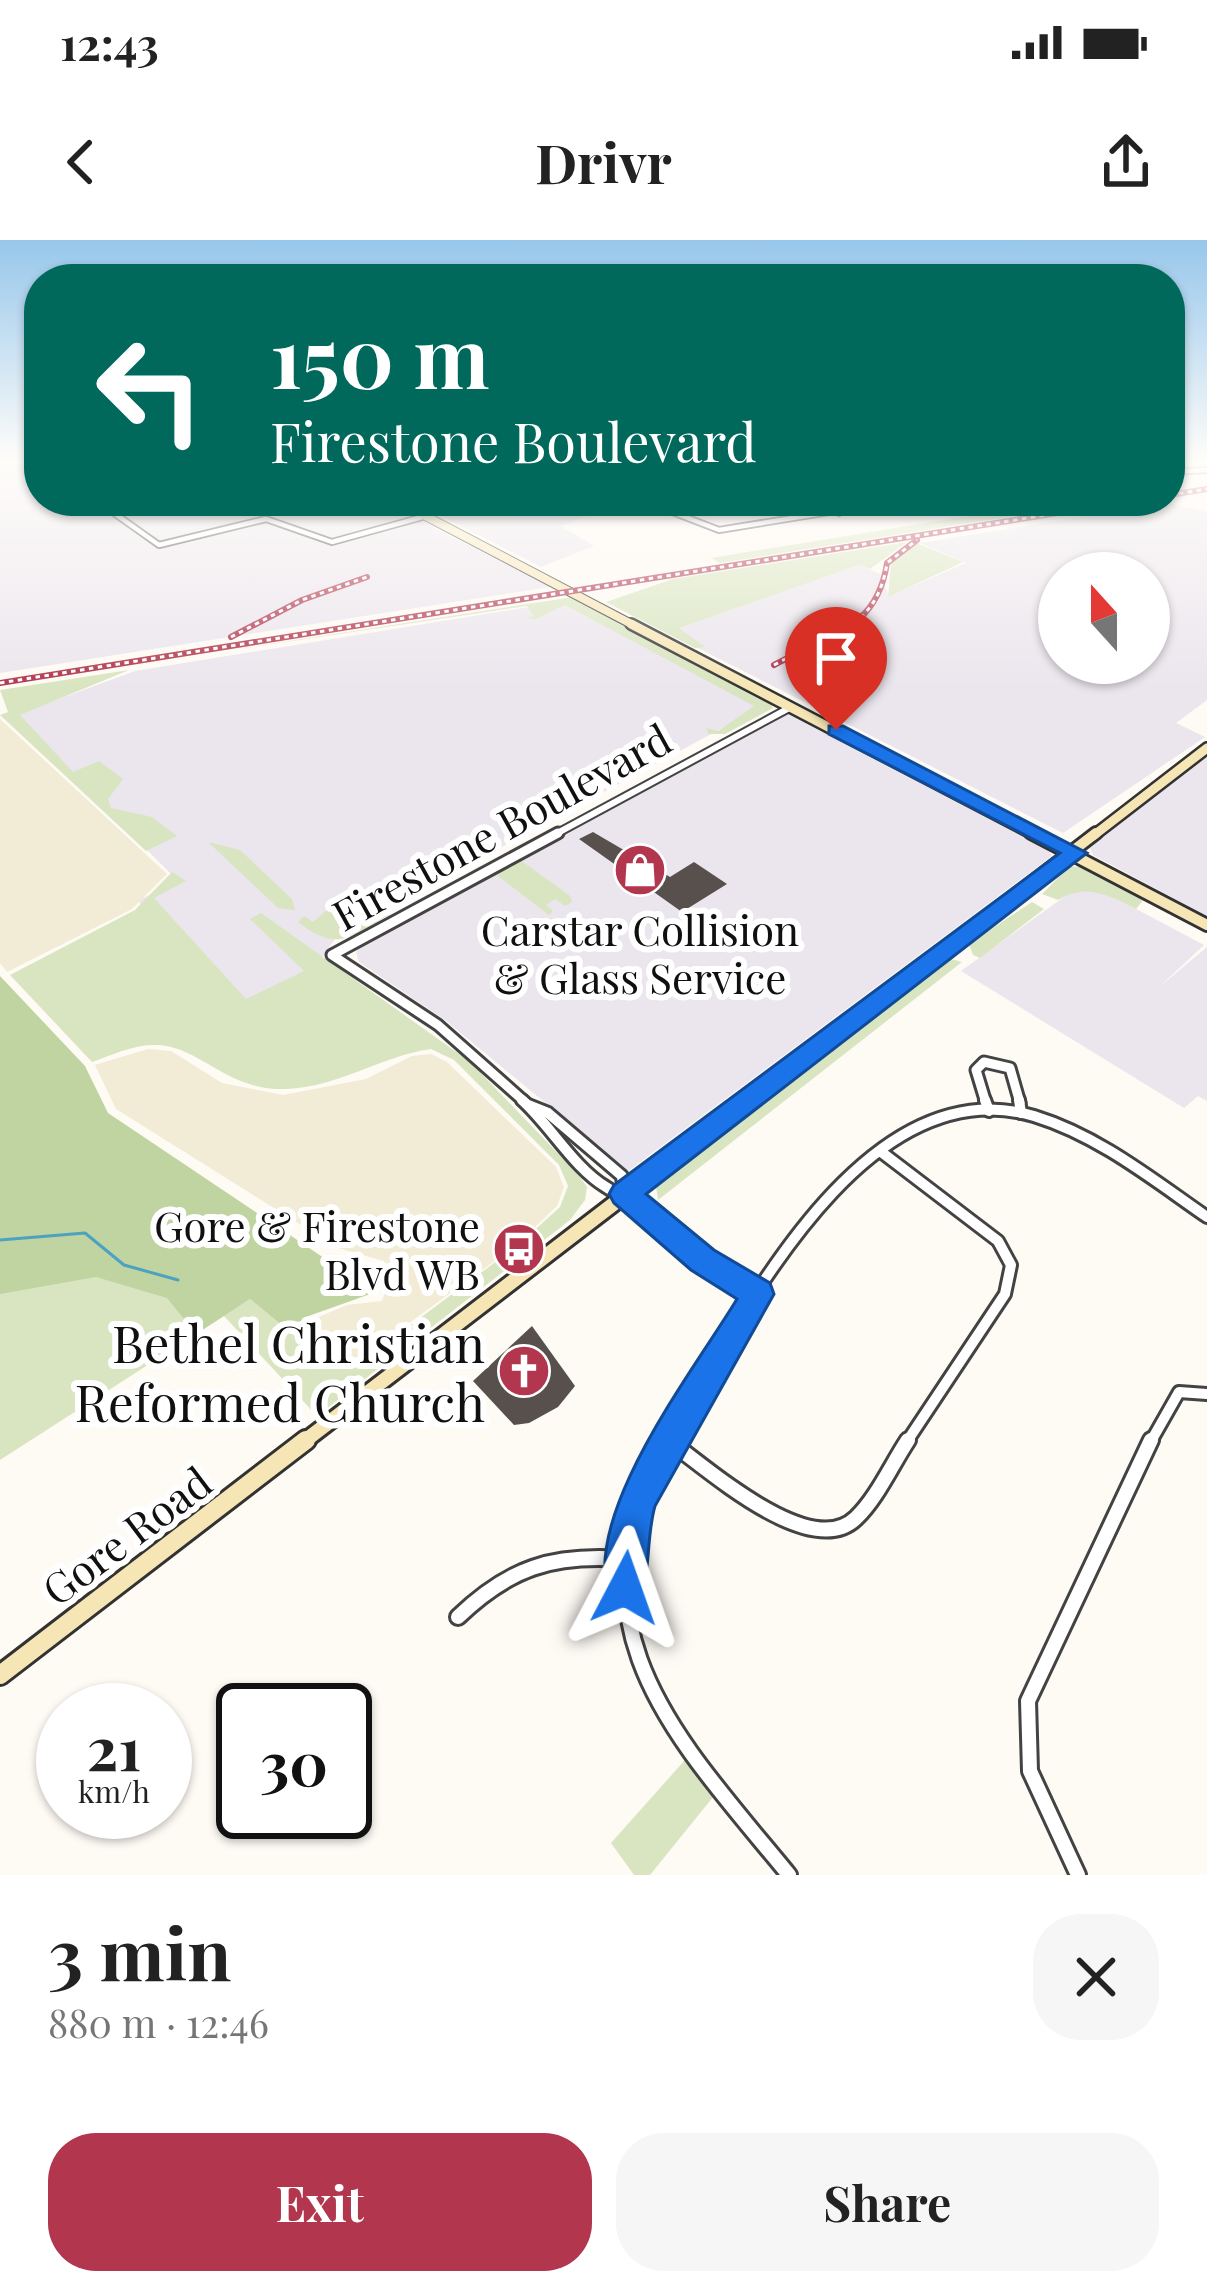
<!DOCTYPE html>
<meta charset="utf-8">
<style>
body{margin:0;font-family:"Playfair Display",serif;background:#f6f6f6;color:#222;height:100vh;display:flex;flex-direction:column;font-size:45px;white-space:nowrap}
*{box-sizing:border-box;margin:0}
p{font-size:39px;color:#767676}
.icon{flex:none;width:66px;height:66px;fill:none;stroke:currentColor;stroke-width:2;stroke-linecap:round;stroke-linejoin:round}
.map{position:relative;height:1635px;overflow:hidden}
.details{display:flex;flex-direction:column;background:#fff;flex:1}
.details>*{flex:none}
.guide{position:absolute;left:24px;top:24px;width:1161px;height:252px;border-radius:48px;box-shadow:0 3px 9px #0004;background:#00695c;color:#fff;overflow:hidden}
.needle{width:78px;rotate:339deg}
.buttons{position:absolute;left:1038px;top:312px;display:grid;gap:24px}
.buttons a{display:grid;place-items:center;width:132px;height:132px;border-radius:50%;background:#fff;box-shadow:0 3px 9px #0004;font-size:60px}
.speed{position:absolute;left:36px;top:1443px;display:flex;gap:24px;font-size:60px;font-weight:700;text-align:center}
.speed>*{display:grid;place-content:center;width:156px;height:156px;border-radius:50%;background:#fff;box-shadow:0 3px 9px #0004;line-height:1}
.speed small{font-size:30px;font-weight:400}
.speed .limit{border:6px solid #111;border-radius:18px;background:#fff;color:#111}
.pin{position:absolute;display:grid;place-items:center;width:102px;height:102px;color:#fff;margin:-123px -51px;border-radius:50% 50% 50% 0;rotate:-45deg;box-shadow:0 0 12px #0007}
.pin .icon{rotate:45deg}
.me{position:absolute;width:132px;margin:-66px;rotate:4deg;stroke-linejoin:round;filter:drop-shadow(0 0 9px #0008)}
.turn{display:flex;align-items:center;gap:42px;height:252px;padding:0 48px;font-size:54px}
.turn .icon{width:156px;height:156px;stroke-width:2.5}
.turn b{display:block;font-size:84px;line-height:102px}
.round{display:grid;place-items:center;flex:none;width:126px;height:126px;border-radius:48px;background:#f6f6f6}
.overview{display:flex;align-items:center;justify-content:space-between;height:204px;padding:0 48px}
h1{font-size:72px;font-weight:700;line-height:90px}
.primary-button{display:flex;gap:24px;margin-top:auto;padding:24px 48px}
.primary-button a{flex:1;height:138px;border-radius:48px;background:#b1364e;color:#fff;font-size:48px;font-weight:700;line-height:138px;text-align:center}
.primary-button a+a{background:#f6f6f6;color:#222}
.status{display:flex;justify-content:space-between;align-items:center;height:84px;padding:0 60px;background:#fff;direction:ltr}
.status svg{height:33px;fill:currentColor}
header{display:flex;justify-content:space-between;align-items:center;height:156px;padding:0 48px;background:#fff;font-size:54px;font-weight:700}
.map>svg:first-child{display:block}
</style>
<div class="status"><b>12:43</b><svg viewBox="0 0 49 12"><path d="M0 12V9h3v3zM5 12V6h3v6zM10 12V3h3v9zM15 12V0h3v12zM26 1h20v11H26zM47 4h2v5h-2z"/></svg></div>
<header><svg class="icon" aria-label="back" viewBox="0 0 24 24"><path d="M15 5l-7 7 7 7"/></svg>Drivr<svg class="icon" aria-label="share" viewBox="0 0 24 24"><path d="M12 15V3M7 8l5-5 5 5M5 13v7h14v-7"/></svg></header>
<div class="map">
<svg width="1207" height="1635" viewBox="0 0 1207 1635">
<rect width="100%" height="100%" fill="#fefaf4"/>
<g fill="#ebe5ed" fill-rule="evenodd">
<polygon points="0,221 39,221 39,261 382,261 550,347 0,433"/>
<polygon points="412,261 582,261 602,270 561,286 594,306 541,327"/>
<path d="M1169,263L1207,272V460L1176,483L1205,497L1063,593L698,408L678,388L859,325L880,334L889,356L966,323L920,303ZM1059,333H1149V423H1059Z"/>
<polygon points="560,362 763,466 337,696 311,733 236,770 138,661 177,640 13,476 135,431"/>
<polygon points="792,471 1043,602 1052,616 628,931 445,780 359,722 356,712 363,703"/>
<polygon points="1207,514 1207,676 1093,615 1090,608"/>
<polygon points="1071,652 1104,652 1204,705 1158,748 1207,707 1207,861 1198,856 1184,868 961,731"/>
</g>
<g fill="#f2ebd6">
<polygon points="0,479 167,634 132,669 7,732 0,723"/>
<polygon points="148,809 171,811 222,843 283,855 366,839 412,816 431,814 447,822 556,927 564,947 557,966 515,1006 350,1126 315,1125 305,1103 309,1081 347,1065 382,1061 388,1044 384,1021 338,1008 116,869 95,825"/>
</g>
<g fill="#d9e5c0">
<polygon points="1061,261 1107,261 720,323 711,318"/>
<polygon points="907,302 870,329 859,325 679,388 705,407 695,408 606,362 673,339"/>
<polygon points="916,303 963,322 888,357 891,324"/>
<polygon points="573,357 769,460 773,468 725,494 709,494 706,488 718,491 754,466 565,365 536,379 524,378 534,376 527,366 232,410"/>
<polygon points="129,430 20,475 73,532 99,521 123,539 108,559 111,568 152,577 177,596 146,611 0,475 8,472 0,450"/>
<polygon points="208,602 240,610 292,659 295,670 278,668"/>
<path d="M475,612L388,663L389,675C349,697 338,713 298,682L304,676L313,682L332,666L348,679Z"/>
<polygon points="519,619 570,656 572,662 565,666 555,659 546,665 553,671 549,675 498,636 496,631"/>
<path d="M1087,626L1142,656L1144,659L1136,669C1110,655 1085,643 1058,660L1042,654L1069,627Z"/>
<path d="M172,632L186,641L154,658L246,759L304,731L250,679L261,673L469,821L576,932L587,947L585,960L570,980L317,1176L224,1076L0,1220V748L224,1075L250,1059L300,1101L312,1128L354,1127L517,1006L560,967L568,946L559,925L454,820L431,809C381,816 339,847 286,849C225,851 200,805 155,805C135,804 112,815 92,822L10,735L135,670Z"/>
<polygon points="1032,662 1044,669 980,718 973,715 969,704"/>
<polygon points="951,719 962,722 658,960 656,946"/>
<polygon points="685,1520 713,1557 650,1635 634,1635 611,1603"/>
</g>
<polygon fill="#c0d4a1" points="0,736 85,826 108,873 330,1022 378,1027 376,1052 303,1078 297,1098 250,1059 196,1094 167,1058 96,1037 0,1054"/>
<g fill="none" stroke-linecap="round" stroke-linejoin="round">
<polyline stroke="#4ca2bf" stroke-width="3" points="0,1000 85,993 124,1025 178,1040"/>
</g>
<g fill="#57504d">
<polygon points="593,592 670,637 694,622 727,644 682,672 579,599"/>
<polygon points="532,1086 575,1146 558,1167 529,1183 514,1185 473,1141"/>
</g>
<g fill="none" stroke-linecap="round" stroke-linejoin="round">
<g stroke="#434343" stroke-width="8">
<g id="minor-far4">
<polyline points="1170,232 1207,230"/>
<polyline points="97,261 159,305 266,279 332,302 426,276"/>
<polyline points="676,261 667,270 719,290 897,261"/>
<polyline points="825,261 839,273"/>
</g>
</g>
<g stroke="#434343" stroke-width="10">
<polyline id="minor-far3" points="552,596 791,467"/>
</g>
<g stroke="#434343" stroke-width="15">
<g id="minor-far2">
<polyline points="526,863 438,785 332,715 558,593"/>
<polyline points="986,863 976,830 984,822 1010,828 1020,863"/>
</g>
</g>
<g stroke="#434343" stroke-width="16">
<g id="minor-far1">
<path d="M522,860C550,885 574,928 606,947C658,980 705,1022 758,1054"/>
<polyline points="985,860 989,871"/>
<polyline points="1019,860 1021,873"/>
<polyline points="528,865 548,873 622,936 624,954"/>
<polyline points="880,911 998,1001 1011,1025 1005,1054 906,1203"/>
<path d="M667,1203C738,1084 861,825 1034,876C1099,896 1152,939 1207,977"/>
<polyline points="1150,1203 1179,1152 1207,1154"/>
</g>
</g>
<g stroke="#434343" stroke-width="20">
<g id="minor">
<path d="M669,1200C561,1385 675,1496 789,1635"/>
<path d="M669,1201C707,1228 811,1322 856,1278C877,1258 892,1224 908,1200"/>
<path d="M458,1377C509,1328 552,1314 623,1319"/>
<polyline points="1078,1635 1030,1531 1028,1461 1151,1200"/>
</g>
</g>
<g stroke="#323232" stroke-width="10">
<polyline id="secondary-far4" points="397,261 637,387"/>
</g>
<g stroke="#323232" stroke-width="14">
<g id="secondary-far3">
<polyline points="631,384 1037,596"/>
<polyline points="1093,596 1207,508"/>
</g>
</g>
<g stroke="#323232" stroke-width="16">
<g id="secondary-far2">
<polyline points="1031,593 1207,685"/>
<polyline points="745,863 1096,593"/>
</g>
</g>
<g stroke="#323232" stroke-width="20">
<polyline id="secondary-far1" points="302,1203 749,860"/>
</g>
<g stroke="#323232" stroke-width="24">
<polyline id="secondary" points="0,1435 306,1200"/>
</g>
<use href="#minor-far4" stroke="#fff" stroke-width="4.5"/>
<use href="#minor-far3" stroke="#fff" stroke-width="6"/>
<use href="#minor-far2" stroke="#fff" stroke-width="9"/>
<use href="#minor-far1" stroke="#fff" stroke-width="10"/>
<use href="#minor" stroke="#fff" stroke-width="14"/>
<use href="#secondary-far4" stroke="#f6e6b6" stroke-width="8"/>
<use href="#secondary-far3" stroke="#f6e6b6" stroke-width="9"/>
<use href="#secondary-far2" stroke="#f6e6b6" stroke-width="10"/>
<use href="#secondary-far1" stroke="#f6e6b6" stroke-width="14"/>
<use href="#secondary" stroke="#f6e6b6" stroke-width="18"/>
<g stroke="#b1364e" stroke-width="6">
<g id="rail">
<polyline points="1170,255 1207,249"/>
<polyline points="231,397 302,360 367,337"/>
<path d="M774,425C829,395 877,390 887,323L917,300"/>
<polyline points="0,443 1133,261"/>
</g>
</g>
<use href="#rail" stroke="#fff" stroke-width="3" stroke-dasharray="4.5" stroke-linecap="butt"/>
</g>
<linearGradient id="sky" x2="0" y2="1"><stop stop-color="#97c7eb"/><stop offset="0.49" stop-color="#fffdfa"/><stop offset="1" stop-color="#fffdfa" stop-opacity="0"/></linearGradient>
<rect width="1207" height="450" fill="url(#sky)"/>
<path fill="#1a73e8" stroke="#114b97" stroke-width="3" d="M829,486H843L1087,613L646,954L714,1010L770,1043L774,1054L655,1266C646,1297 651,1333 639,1362L625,1368L611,1362C576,1280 695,1129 737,1059L691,1030L614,963L609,954L614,945L1060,613L829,494Z"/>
<defs>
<g id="shop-disc" transform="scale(2.7)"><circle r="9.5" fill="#b1364e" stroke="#fff"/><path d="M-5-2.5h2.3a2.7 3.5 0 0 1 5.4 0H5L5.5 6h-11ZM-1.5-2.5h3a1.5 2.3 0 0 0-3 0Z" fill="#fff"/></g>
<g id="bus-disc" transform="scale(2.7)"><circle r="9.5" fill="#b1364e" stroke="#fff"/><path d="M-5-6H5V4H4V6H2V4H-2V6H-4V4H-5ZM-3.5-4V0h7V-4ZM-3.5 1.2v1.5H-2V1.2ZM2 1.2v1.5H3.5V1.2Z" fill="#fff"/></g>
<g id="church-disc" transform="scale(2.7)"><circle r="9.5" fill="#b1364e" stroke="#fff"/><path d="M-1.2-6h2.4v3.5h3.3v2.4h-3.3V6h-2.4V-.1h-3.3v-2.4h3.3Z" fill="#fff"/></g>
</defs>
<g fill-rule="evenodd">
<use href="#shop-disc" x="640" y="630"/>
<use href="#bus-disc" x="519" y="1009"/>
<use href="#church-disc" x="524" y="1131"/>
</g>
<g text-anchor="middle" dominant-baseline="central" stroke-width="12" stroke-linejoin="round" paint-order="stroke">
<g font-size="42" fill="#101010" stroke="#fff">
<text transform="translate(501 586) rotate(-29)">Firestone Boulevard</text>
<text transform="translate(126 1295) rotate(-37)">Gore Road</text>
</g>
<g font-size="42" fill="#101010" stroke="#fff">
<text x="640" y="689">Carstar Collision<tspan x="640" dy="48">&amp; Glass Service</tspan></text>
<text x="480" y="985" text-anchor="end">Gore &amp; Firestone<tspan x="480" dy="48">Blvd WB</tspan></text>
</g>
<g font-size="51" fill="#101010" stroke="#fff" text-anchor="end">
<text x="485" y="1102">Bethel Christian<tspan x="485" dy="59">Reformed Church</tspan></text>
</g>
</g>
</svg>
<div class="buttons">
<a><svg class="needle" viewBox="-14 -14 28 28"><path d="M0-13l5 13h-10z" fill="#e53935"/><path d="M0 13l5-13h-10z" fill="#767676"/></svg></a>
</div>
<div class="speed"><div>21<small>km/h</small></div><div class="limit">30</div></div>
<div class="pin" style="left:836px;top:490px;background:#d93025"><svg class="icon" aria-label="arrive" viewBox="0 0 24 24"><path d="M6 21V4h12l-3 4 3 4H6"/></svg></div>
<svg class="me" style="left:625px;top:1348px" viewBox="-20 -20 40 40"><path d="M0-17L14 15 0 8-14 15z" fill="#1a73e8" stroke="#fff" stroke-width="4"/></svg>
<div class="guide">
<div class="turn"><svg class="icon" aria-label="left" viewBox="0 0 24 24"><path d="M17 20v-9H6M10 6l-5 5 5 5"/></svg><div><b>150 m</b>Firestone Boulevard</div></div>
</div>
</div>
<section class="details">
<div class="overview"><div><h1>3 min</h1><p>880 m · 12:46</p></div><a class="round"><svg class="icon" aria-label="close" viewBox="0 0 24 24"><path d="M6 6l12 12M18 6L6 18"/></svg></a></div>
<div class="primary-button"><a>Exit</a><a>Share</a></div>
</section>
